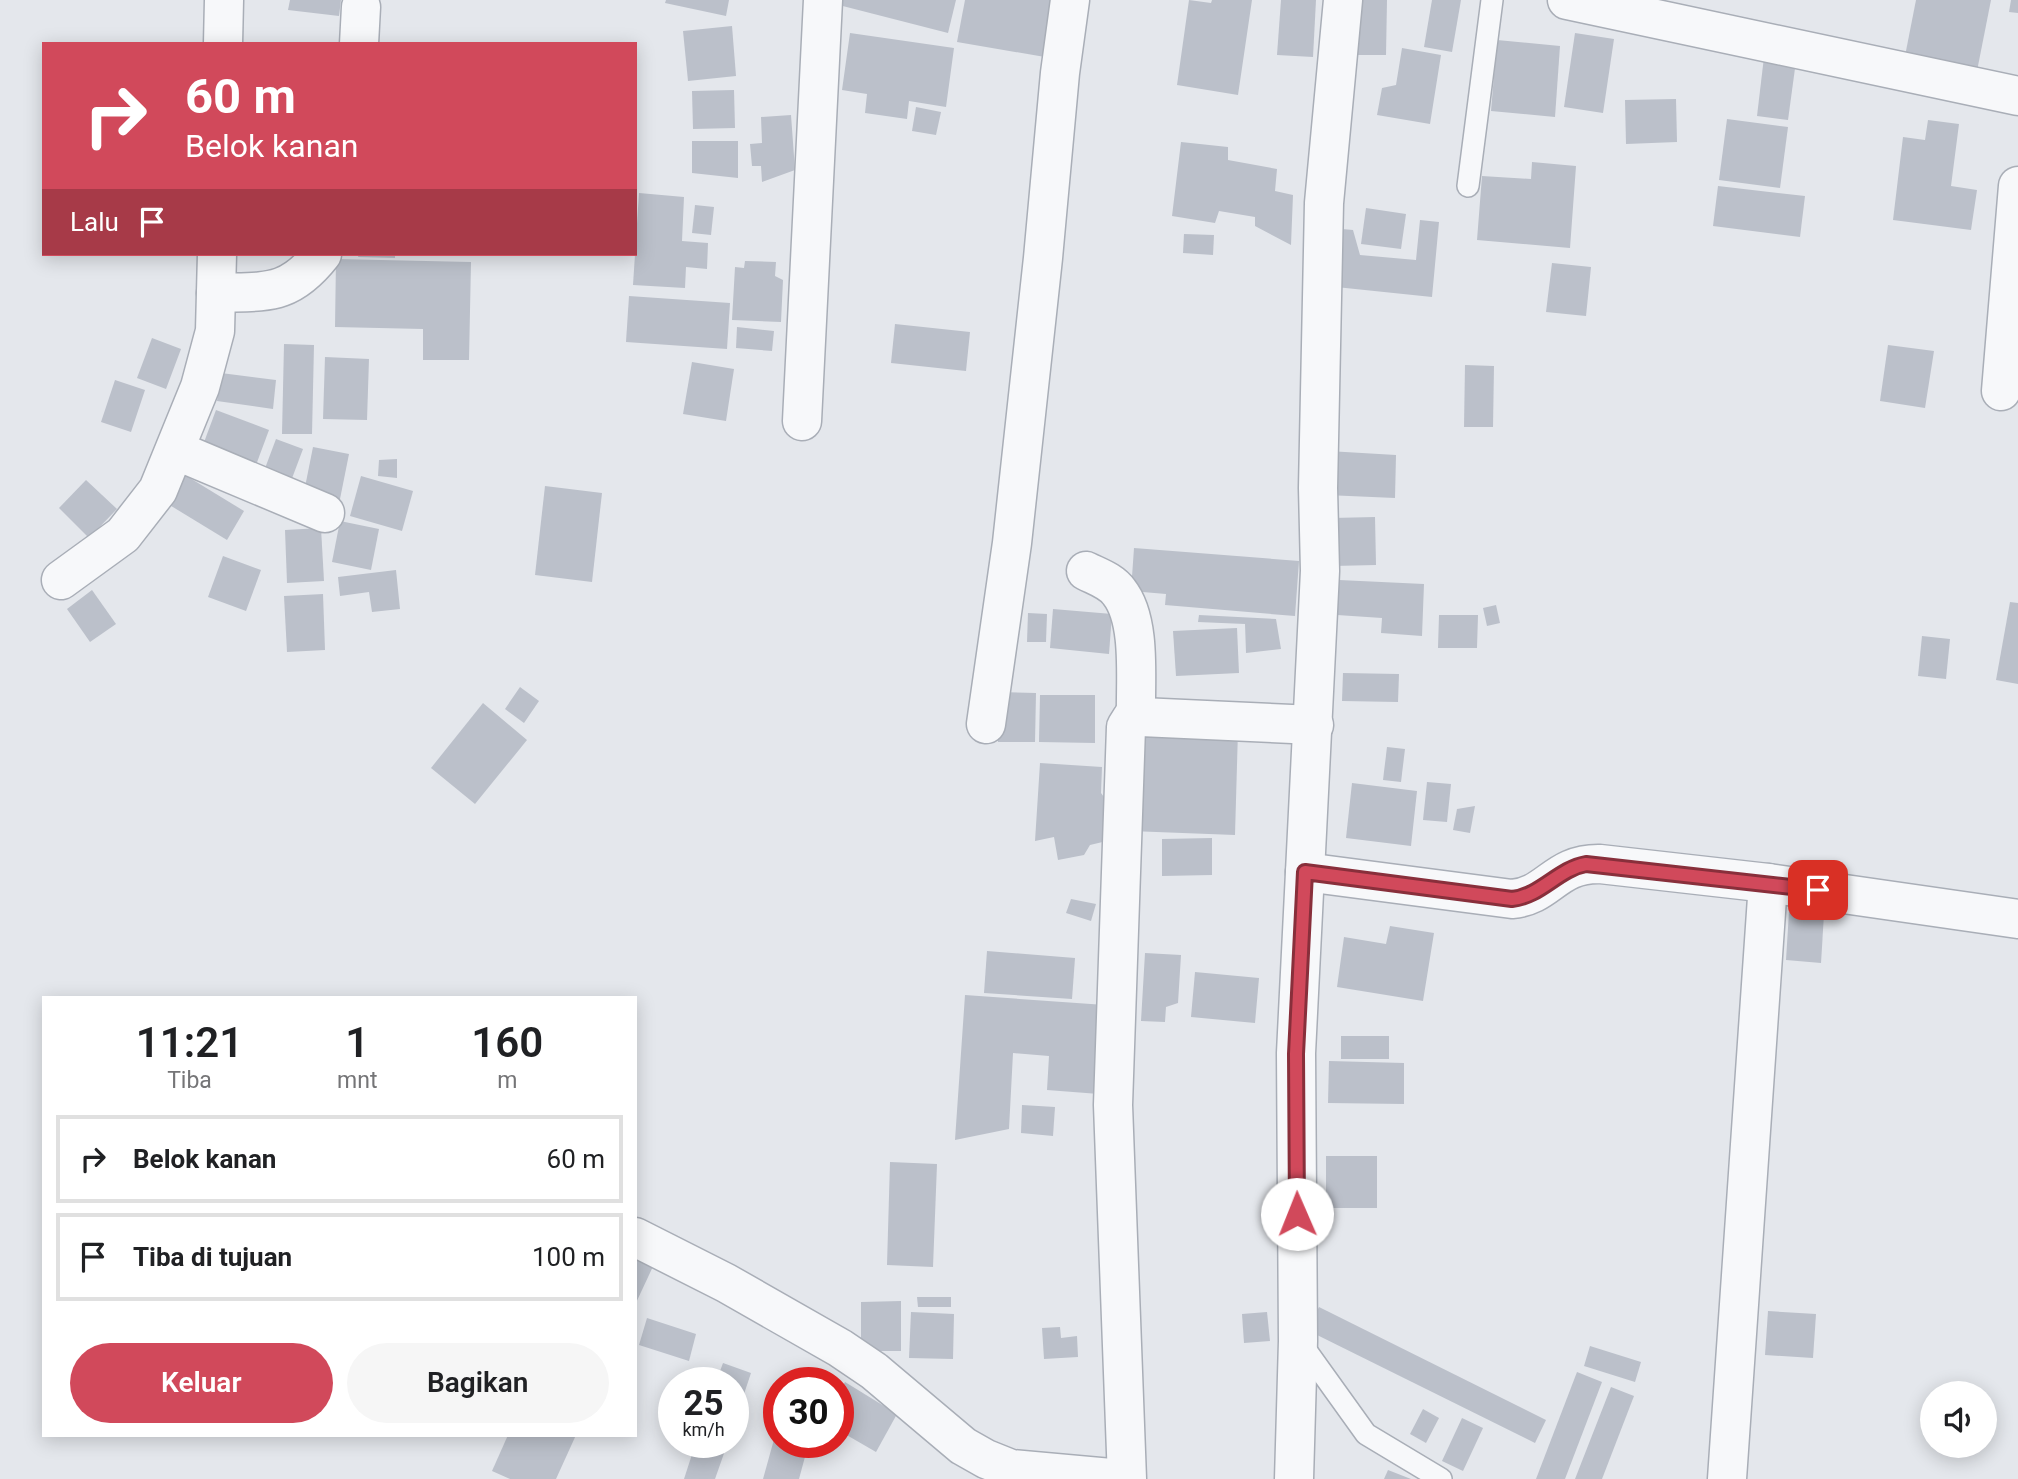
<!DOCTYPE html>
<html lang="id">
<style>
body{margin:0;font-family:Roboto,sans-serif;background:#f6f6f6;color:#202124;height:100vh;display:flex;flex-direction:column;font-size:26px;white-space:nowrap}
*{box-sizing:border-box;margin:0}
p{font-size:23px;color:#757577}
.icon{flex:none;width:38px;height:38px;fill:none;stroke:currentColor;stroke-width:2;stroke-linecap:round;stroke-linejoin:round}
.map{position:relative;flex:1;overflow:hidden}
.side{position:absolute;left:42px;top:996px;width:595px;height:441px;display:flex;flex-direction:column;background:#fff;border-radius:0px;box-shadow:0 4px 18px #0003}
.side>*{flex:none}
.hud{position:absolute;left:42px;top:42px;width:595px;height:214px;border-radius:0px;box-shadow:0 4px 18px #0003;background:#d1495b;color:#fff;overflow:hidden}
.fabs{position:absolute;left:1920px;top:1381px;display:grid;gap:14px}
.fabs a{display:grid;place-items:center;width:77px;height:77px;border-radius:50%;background:#fff;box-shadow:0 4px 18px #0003;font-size:35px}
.speed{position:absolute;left:658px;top:1367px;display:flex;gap:14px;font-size:35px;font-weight:700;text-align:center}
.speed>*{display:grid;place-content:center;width:91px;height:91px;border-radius:50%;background:#fff;box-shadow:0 4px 18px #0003;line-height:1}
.speed small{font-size:18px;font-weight:400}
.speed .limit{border:10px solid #d22;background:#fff;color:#111}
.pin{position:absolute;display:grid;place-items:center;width:60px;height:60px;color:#fff;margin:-30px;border-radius:14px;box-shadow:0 4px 10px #0006}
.me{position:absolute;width:77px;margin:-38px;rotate:359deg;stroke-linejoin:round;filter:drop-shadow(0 0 5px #0008)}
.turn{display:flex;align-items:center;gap:24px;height:147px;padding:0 28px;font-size:32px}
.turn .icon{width:91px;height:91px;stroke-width:2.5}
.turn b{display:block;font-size:49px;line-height:60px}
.then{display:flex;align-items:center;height:66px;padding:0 28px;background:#0003;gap:14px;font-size:26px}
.eta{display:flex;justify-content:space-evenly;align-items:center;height:119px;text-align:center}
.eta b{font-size:42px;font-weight:600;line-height:49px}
.action{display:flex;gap:14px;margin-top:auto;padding:14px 28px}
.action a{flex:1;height:80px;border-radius:42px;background:#d1495b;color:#fff;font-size:28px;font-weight:600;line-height:80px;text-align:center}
.action a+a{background:#f6f6f6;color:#202124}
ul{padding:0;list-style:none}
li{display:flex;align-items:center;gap:21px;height:88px;margin:0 14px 10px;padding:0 14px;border:4px solid #e0e0e0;border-radius:0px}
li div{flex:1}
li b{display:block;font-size:26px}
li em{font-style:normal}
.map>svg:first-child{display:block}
</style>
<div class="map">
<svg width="2018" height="1479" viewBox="0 0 2018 1479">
<rect width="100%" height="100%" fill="#e4e7ec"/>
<g fill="#bbc0ca">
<polygon points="290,0 341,0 339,16 288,10"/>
<polygon points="666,0 729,0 726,16 665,3"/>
<polygon points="832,0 956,0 948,33 831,3"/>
<polygon points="965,0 1055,0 1045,57 957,42"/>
<polygon points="1189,0 1211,3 1212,0 1252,0 1238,95 1177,85"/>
<polygon points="1281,0 1316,0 1313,57 1277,55"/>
<polygon points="1352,0 1387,0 1386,55 1351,55"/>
<polygon points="1432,0 1461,0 1452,52 1424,47"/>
<polygon points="1916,0 1991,0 1977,71 1905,56"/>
<polygon points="2011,0 2018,0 2018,13 2009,12"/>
<polygon points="732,26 736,76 688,81 683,31"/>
<polygon points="850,33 954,48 946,107 909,101 907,119 865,113 867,94 842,90"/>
<polygon points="1575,33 1614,39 1603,113 1564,107"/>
<polygon points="1497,40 1560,46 1555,117 1491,111"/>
<polygon points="1402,48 1441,55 1430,124 1377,115 1382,88 1396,85"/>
<polygon points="1764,57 1796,61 1788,120 1757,116"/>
<polygon points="734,90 735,128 693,129 692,91"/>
<polygon points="1676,99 1677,142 1626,144 1625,100"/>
<polygon points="916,107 941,112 936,135 912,131"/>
<polygon points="791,115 795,170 762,182 761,166 752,166 750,144 762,143 761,117"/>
<polygon points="1727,119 1788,127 1780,188 1719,180"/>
<polygon points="1928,120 1959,124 1951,186 1977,190 1971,230 1893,220 1903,137 1925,140"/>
<polygon points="692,141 738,141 738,178 692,173"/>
<polygon points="1181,142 1228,147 1228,160 1277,169 1275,191 1293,195 1291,245 1255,226 1255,217 1219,211 1215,223 1172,216"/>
<polygon points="1532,162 1576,166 1570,248 1477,240 1482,176 1531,179"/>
<polygon points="1718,186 1805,196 1800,237 1713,226"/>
<polygon points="639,193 684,197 682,241 708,243 707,269 686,267 685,288 633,285"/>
<polygon points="695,205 714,207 711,235 692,233"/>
<polygon points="1366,208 1406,214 1401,249 1361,244"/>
<polygon points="1420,220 1439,222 1432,297 1336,287 1342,229 1353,230 1360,255 1416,260"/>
<polygon points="1184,234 1214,235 1213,255 1183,253"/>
<polygon points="359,254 395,254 395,258 358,257"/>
<polygon points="336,259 471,262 469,360 423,360 423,329 335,327"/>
<polygon points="745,261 776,262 775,276 783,280 781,322 732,320 735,267 744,268"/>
<polygon points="1552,263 1591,267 1586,316 1546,312"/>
<polygon points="629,296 730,303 727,349 626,342"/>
<polygon points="895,324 970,332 966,371 891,363"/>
<polygon points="737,327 774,331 772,351 736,348"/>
<polygon points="152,338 181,349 166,389 137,378"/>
<polygon points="284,344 314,345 312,434 282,434"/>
<polygon points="1888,345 1934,351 1925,408 1880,401"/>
<polygon points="325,357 369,359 367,420 323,419"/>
<polygon points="692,362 734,369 726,421 683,414"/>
<polygon points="1465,365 1494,366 1493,427 1464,427"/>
<polygon points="221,373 276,380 273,409 217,401"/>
<polygon points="115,380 145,390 131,432 101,422"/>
<polygon points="216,410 269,430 256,465 203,445"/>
<polygon points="276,439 303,449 291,481 264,471"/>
<polygon points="313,447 349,454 340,499 304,492"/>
<polygon points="1328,451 1396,455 1395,498 1326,495"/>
<polygon points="397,459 397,478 378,476 379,460"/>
<polygon points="180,472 244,511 227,540 163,501"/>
<polygon points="361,476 413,491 402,531 350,516"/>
<polygon points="86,480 117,509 89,538 59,508"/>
<polygon points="545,486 602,493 592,582 535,575"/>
<polygon points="1375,517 1376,565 1333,566 1332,518"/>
<polygon points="340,521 379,529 371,570 332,562"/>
<polygon points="321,528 324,581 287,583 285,530"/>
<polygon points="1134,548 1299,561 1295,616 1165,605 1166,594 1131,591"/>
<polygon points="223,556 261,570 246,611 208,597"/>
<polygon points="396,570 400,609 372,612 369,592 340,596 338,577"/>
<polygon points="1339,580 1424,584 1422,636 1381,633 1382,618 1337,615"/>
<polygon points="92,590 116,624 90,642 67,609"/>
<polygon points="323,594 325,650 287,652 284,596"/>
<polygon points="2010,602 2018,603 2018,684 1996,680"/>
<polygon points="1496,605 1500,623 1487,626 1483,608"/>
<polygon points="1053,609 1112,614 1109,654 1050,648"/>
<polygon points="1028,613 1047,614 1046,642 1027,642"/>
<polygon points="1199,615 1276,619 1281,649 1246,653 1245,624 1198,622"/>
<polygon points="1439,615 1478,615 1477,648 1438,648"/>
<polygon points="1237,628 1239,673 1176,676 1173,631"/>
<polygon points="1922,636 1950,639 1946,679 1918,676"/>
<polygon points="1343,673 1399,674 1398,702 1342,701"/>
<polygon points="520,687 539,701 524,723 505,709"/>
<polygon points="998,692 1036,693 1035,742 998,742"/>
<polygon points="1040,695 1095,695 1095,743 1039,742"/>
<polygon points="483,703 527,740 475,804 431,768"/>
<polygon points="1133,727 1238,730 1235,835 1130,831"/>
<polygon points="1387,747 1405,749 1401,782 1383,780"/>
<polygon points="1040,763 1102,767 1101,793 1112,808 1111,840 1090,845 1084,855 1058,860 1054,837 1035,841"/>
<polygon points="1427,782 1451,784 1447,822 1423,820"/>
<polygon points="1352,783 1417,791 1411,846 1346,838"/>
<polygon points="1475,806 1470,833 1453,830 1457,809"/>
<polygon points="1212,838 1212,875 1162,876 1162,839"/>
<polygon points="1071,899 1096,904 1091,921 1066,913"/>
<polygon points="1789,912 1824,914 1821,963 1786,960"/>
<polygon points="1390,926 1434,933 1423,1001 1337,987 1344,937 1386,944"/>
<polygon points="987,951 1075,958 1072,999 984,993"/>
<polygon points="1145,953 1181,955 1178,1003 1166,1007 1165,1022 1141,1021"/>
<polygon points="1195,972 1259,978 1255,1023 1191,1017"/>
<polygon points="965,995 1105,1005 1099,1094 1047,1090 1049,1056 1013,1053 1009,1129 955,1140"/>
<rect x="1341" y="1036" width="48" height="23"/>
<polygon points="1329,1061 1404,1063 1404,1104 1328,1103"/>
<polygon points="1022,1105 1055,1107 1053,1136 1021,1133"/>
<rect x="1326" y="1156" width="51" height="52"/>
<polygon points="890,1162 937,1164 933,1267 887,1265"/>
<polygon points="635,1250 656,1260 635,1305"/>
<polygon points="917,1297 951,1297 951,1307 918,1307"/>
<polygon points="901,1301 901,1351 861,1351 861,1302"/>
<polygon points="1319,1307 1546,1420 1535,1443 1307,1330"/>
<polygon points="1768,1311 1816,1314 1813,1358 1765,1355"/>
<polygon points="911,1312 954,1314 953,1359 909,1358"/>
<polygon points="1267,1312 1270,1341 1244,1343 1242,1314"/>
<polygon points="647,1318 696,1334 689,1361 639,1345"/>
<polygon points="1060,1327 1061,1338 1077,1336 1078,1357 1044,1359 1042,1328"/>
<polygon points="1590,1346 1641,1362 1635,1382 1584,1366"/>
<polygon points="723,1363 751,1373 734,1424 733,1382 716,1382"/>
<polygon points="1577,1372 1602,1382 1565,1479 1536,1479"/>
<polygon points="845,1382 897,1414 876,1452 838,1430 838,1395"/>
<polygon points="1611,1387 1634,1396 1602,1479 1575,1479"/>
<polygon points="1423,1409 1439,1418 1426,1443 1410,1434"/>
<polygon points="1462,1418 1483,1428 1463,1471 1442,1461"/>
<polygon points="778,1425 779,1442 809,1442 799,1479 763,1479"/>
<polygon points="508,1435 576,1435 556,1479 510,1479 492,1471"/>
<polygon points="696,1442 728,1442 715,1479 684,1479"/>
<polygon points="1388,1470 1411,1479 1384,1479"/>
</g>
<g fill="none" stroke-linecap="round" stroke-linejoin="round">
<g stroke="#a9aeb7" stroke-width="24">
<g id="service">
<polyline points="1468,186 1492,0"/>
<polyline points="1300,1342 1366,1434 1441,1479"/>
</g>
</g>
<g stroke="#a9aeb7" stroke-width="41">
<g id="minor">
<polyline points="1567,0 2018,96"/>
<polyline points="223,44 224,0"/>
<polyline points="359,44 361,7"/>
<path d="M216,293C266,291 288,297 322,254"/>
<polyline points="2001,391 2018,186"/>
<polyline points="802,421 823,0"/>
<polyline points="175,450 325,513"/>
<path d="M1086,571C1098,577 1111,581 1119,592C1142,621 1135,681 1136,717"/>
<polyline points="61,580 123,535 158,490 200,387 215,331 217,254"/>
<polyline points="986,724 1012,543 1043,258 1060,73 1070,0"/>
<path d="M1305,872L1512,899C1549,896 1555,863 1600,864L1768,883L2018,919"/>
<polyline points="635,1237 726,1283 840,1348 874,1371 963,1446 986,1459 1011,1469 1122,1479"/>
<polyline points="1127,1479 1113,1105 1126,727 1131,719 1141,717 1314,725"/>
<polyline points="1294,1479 1298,1341 1296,1053 1320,571 1318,488 1324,203 1343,0"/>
<polyline points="1727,1479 1768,883"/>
</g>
</g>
<use href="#service" stroke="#f7f8fa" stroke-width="21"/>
<use href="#minor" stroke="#f7f8fa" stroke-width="38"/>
</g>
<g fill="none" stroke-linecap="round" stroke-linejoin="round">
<g stroke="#882f3b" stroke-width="18">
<path id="route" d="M1297,1214L1296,1054L1305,872L1512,899C1541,896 1558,869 1586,864L1818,890"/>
</g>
<use href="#route" stroke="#d1495b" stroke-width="12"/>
</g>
</svg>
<div class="fabs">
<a><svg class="icon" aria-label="sound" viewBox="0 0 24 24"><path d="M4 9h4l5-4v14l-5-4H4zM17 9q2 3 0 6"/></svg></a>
</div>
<div class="speed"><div>25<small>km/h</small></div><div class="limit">30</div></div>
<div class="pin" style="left:1818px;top:890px;background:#d93025"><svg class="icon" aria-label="arrive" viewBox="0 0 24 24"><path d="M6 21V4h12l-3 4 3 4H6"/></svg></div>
<svg class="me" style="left:1297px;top:1214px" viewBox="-20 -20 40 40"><circle r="19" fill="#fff"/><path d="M0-13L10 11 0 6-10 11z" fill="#d1495b"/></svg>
<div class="hud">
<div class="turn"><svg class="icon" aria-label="right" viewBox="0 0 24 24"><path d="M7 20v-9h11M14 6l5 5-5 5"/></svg><div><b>60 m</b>Belok kanan</div></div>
<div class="then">Lalu<svg class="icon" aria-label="arrive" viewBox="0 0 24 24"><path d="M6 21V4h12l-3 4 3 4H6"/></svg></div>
</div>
<section class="side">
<div class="eta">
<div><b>11:21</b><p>Tiba</p></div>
<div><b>1</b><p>mnt</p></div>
<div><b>160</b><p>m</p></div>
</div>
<ul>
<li><svg class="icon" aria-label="right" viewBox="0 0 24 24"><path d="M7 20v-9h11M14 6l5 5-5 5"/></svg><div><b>Belok kanan</b></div><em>60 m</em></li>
<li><svg class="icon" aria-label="arrive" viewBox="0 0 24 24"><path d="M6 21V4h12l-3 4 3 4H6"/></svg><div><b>Tiba di tujuan</b></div><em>100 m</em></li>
</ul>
<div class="action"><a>Keluar</a><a>Bagikan</a></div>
</section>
</div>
